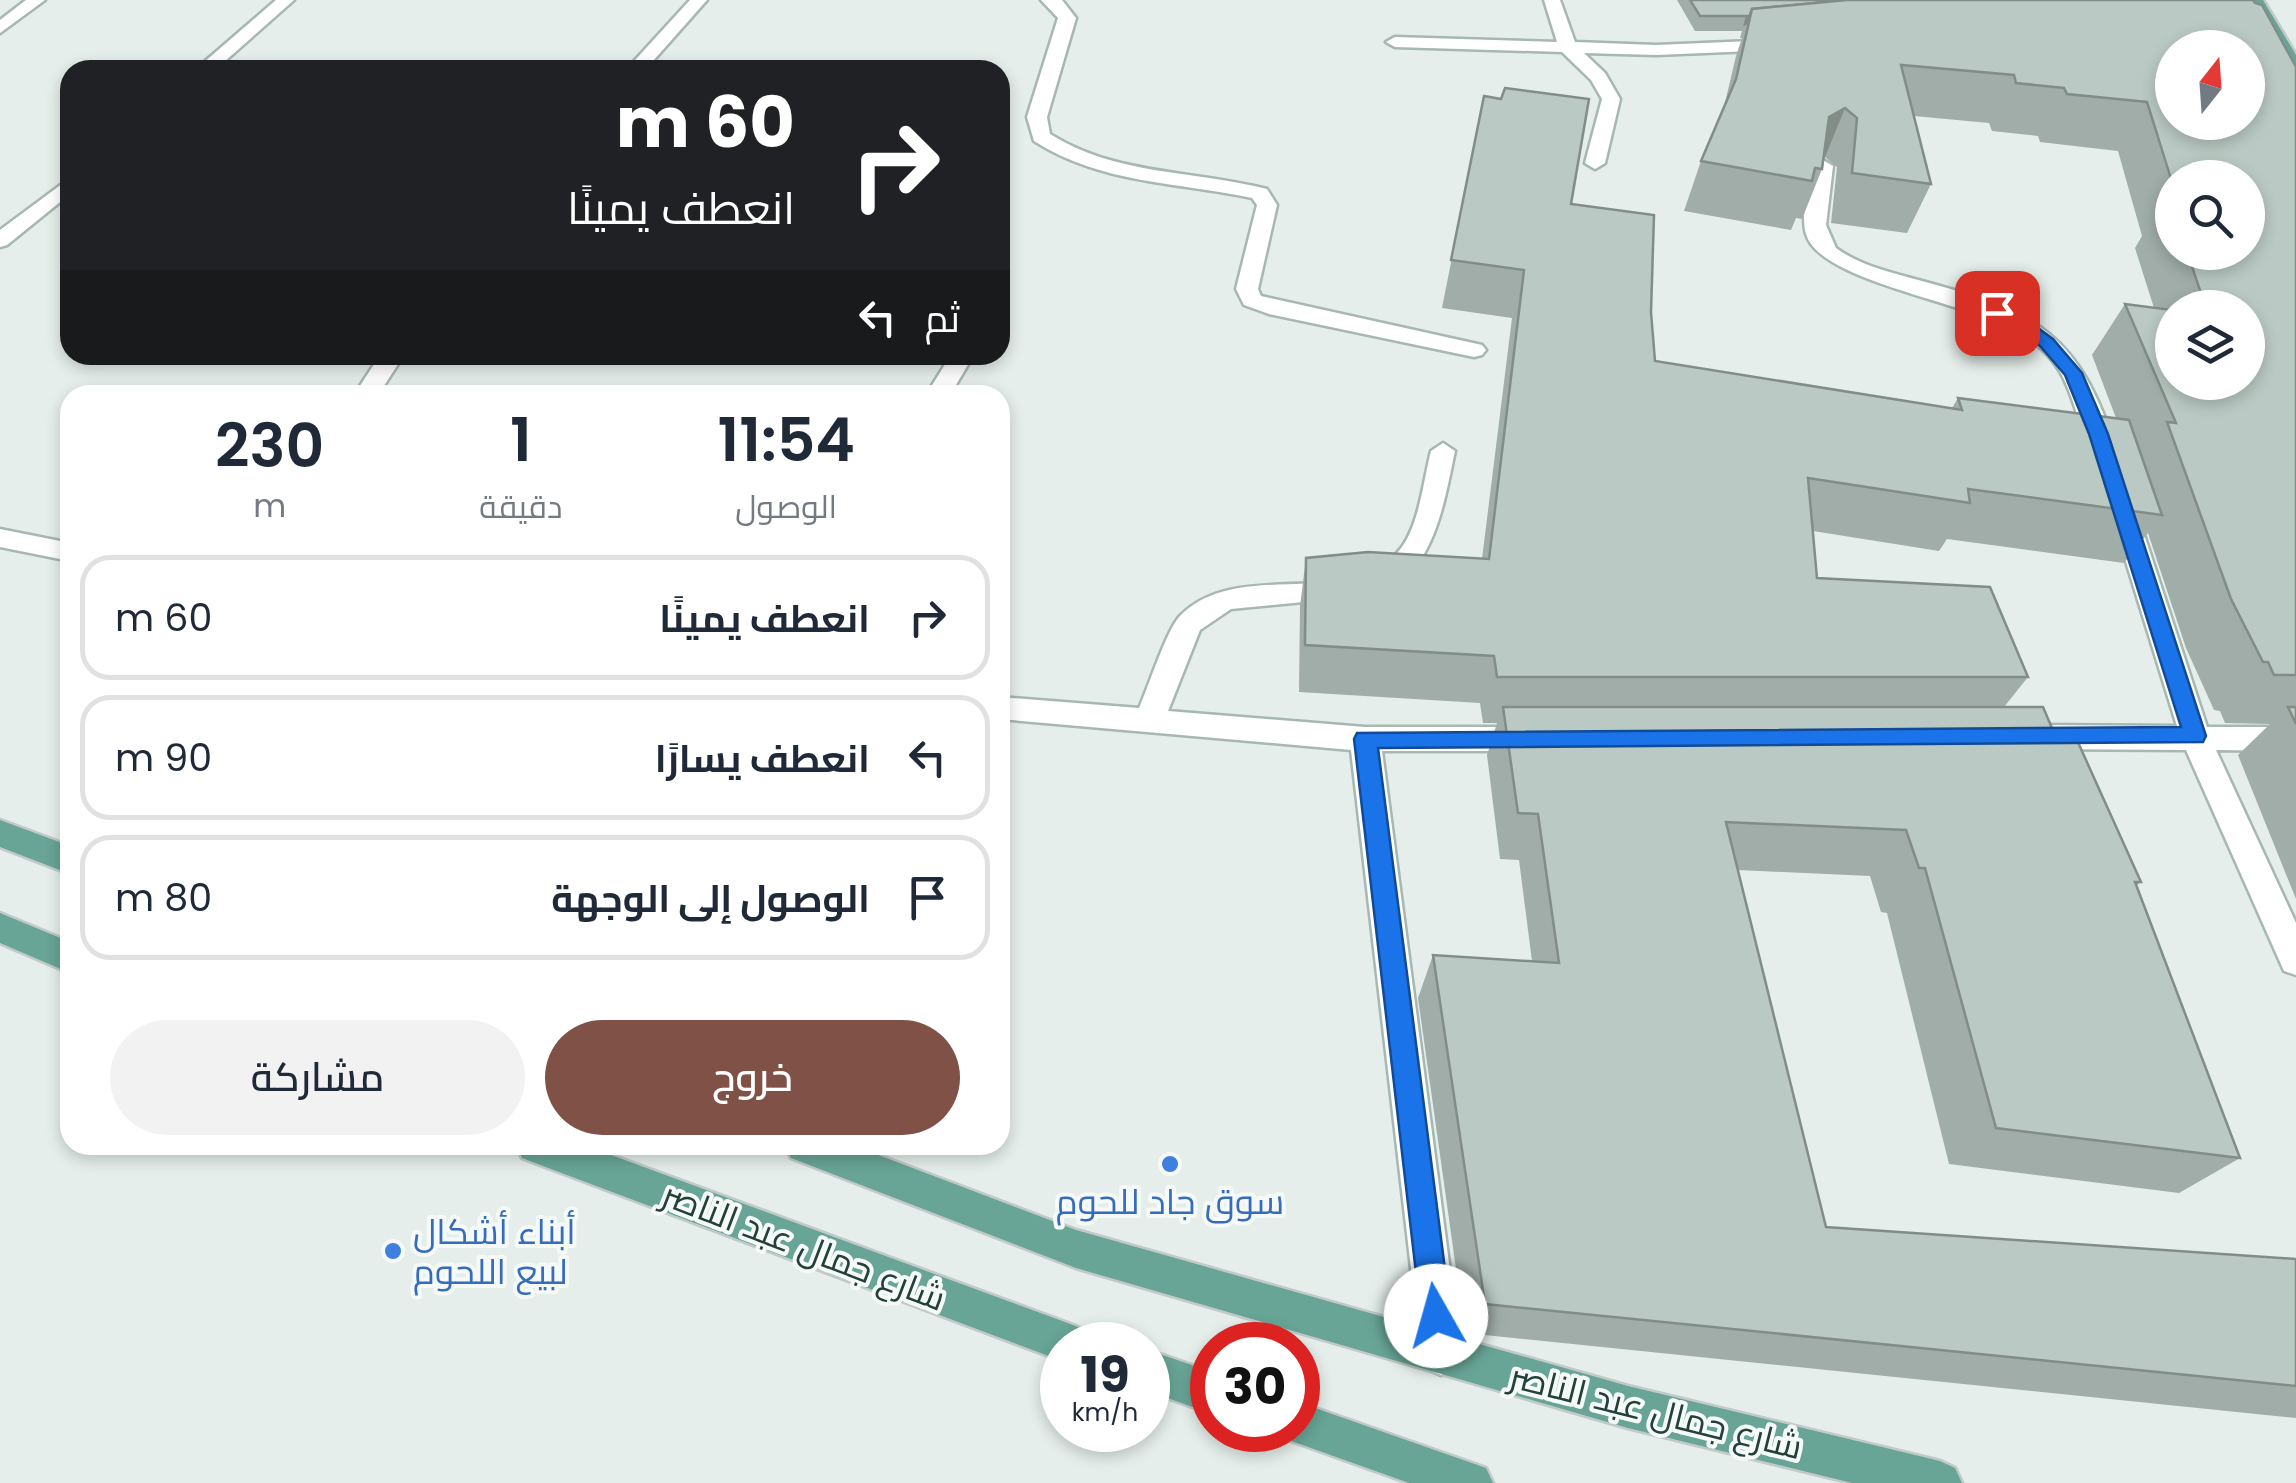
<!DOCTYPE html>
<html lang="ar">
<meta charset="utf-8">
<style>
body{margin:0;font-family:Poppins,Cairo,sans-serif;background:#f2f2f3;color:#1f2937;direction:rtl;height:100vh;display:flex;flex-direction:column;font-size:38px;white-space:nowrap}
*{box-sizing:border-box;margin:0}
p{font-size:32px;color:#747a83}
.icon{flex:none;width:55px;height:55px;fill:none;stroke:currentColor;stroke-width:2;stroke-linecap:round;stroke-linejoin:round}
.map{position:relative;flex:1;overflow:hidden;direction:ltr}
.sheet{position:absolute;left:60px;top:385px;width:950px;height:770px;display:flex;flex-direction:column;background:#fff;border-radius:30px;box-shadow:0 5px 15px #0003;direction:rtl}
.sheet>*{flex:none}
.top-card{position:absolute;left:60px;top:60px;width:950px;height:305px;border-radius:30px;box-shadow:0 5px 15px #0003;direction:rtl;background:#202124;color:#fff;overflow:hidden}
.needle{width:65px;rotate:17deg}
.controls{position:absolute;left:2155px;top:30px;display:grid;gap:20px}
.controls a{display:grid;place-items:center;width:110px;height:110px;border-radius:50%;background:#fff;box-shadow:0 5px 15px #0003;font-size:50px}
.speed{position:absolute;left:1040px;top:1322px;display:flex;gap:20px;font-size:50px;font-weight:700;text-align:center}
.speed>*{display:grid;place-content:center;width:130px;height:130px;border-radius:50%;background:#fff;box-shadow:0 5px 15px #0003;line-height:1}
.speed small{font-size:25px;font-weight:400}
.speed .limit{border:15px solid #d22;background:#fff;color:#111}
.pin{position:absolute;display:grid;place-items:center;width:85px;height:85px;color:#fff;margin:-42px;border-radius:20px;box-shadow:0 5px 15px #0006}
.me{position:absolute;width:110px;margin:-55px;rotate:353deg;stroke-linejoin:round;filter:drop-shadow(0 0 8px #0008)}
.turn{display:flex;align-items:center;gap:35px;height:210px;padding:0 50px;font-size:45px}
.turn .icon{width:130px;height:130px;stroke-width:2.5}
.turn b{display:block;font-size:70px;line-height:85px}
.then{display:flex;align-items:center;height:95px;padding:0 50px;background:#0003;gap:20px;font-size:38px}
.eta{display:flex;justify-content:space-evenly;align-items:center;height:170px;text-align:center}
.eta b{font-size:60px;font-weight:600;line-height:70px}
.action{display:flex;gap:20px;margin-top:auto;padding:20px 50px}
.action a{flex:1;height:115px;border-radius:60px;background:#805147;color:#fff;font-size:40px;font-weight:600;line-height:115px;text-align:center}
.action a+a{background:#f2f2f3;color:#1f2937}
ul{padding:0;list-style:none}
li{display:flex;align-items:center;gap:30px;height:125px;margin:0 20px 15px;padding:0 30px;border:5px solid #e0e1e3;border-radius:30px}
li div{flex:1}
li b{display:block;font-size:38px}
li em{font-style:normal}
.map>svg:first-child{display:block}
</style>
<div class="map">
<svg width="2296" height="1483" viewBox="0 0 2296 1483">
<rect width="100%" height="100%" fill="#e5eeea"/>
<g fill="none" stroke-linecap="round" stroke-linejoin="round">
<g stroke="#a7b7b1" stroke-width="5">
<g id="street">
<polygon points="26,0 45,0 0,33 0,20"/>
<polygon points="276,0 294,0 215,70 195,70"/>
<polygon points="690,0 707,0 645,70 626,70"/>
<path d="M1041,0H1062L1076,18L1047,117L1050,134C1117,176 1193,170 1267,189L1277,205L1258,289L1261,296L1482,345L1486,350L1482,355L1474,357L1269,314L1244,305L1236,289L1257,205L1252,198C1177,182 1101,184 1034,141L1027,117L1058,18Z"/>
<polygon points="1544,0 1560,0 1575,42 1656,45 1776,40 1785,45 1776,50 1656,55 1584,53 1605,73 1620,99 1605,163 1595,169 1585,163 1602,99 1591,80 1562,52 1395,47 1386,42 1395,37 1557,42"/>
<path d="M1823,160L1833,166L1826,225L1836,248C1860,266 1894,273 1922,281C2039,313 2079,333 2117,452L2114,458H2096C2068,411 2078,371 2024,335C1977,303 1820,283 1806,234C1800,213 1809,187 1813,166Z"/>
<polygon points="70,178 70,194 7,245 0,247 0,230"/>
<polygon points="380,355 404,355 378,395 354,395"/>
<polygon points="957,356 969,363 950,395 926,395 949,358"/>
<path d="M1443,443L1455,451C1444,502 1434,577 1375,595L1231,609L1200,630L1168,711L1365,727H1533L1544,731L1548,739L1544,747L1533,751H1382L1461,1355L1455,1369L1441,1375L1427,1369L1421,1355L1351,750L1000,719V697L1139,708C1148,688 1167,629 1180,616C1237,558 1344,610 1397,553C1419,530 1423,482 1431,451Z"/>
<polygon points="2123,501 2132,504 2136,510 2207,727 2296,727 2296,751 2216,750 2296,923 2296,975 2284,971 2186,750 2034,749 2023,745 2019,737 2023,729 2034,725 2177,726 2110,510 2114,504"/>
<polygon points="0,529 70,543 70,561 0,547"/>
</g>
</g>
<g stroke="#c1cac8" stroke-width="5">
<g id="primary">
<polygon points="2247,0 2263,0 2296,55 2296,76 2287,71"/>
<polygon points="0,820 70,846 70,874 0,847"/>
<polygon points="0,913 70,942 70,973 0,943"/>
<polygon points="516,1145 584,1145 1073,1325 1087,1331 1093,1345 1062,1345 1062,1361 535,1163 522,1158"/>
<polygon points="785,1145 852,1145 1076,1230 1628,1386 1940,1461 1955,1468 1962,1483 1852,1483 1628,1428 1076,1268 791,1158"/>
<polygon points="1148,1350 1212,1372 1212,1414 1148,1391"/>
<polygon points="1298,1402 1486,1468 1493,1483 1409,1483 1283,1438 1280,1430 1298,1430"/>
</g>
</g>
<use href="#street" fill="#fff" fill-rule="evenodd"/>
<use href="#primary" fill="#68a596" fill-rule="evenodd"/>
</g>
<path fill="#a0ada8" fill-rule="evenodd" d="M1677,0H2253L2296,67V899L2238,755L2270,724L2225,723L2220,711L2214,710L2186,648L2148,533L2124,563L1947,539L1939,551L1813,531L1817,578L2028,677L2004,707L2052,728L2141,882L2136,886L2240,1158L2179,1193L1949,1164L1887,913L1881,912L1870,876L1738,870L1826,1227L2296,1259V1418L1465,1333L1418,998L1433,955L1532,961L1519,860L1500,859L1487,755L1497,723H1483L1480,703L1299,692L1300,606L1306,558L1482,559L1512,318L1442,308L1484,96L1571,204L1651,312L1655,361L1952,408L1958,398L2116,418L2092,355L2125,304L2154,308L2135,248L2142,236L2118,151L2040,142L2038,136L1992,131L1989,123L1914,116L1931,184L1907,233L1831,223L1837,167L1825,157L1822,169L1802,219L1796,218L1791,230L1684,211L1701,161L1724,107L1736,56L1742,38H1740L1742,31H1695ZM2172,178L2248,252H2172ZM2172,308H2248L2172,382Z"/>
<polygon fill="#828d88" points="1845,108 1825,157 1809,165 1829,117"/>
<g fill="#bac9c3" stroke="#828d88" stroke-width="2.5" fill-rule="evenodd">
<polygon points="1690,0 1846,0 1752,9 1747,23 1745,24 1747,16 1700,16"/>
<path d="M1847,0H2253L2255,3L2262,5L2296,67V675H2274L2268,662H2263L2231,599L2167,422L2176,423L2125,304L2172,310V382H2248V308H2206L2187,252H2248V178H2172V182L2147,102L2067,94L2064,88L2016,83L2014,75L1901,65L1931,184L1852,173L1857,118L1845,108L1829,117L1822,169L1815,168L1812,181L1701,161L1736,79L1752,9ZM2172,48H2248V122H2172Z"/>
<polygon points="1505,88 1589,99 1571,204 1654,215 1651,312 1655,361 1962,410 1958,398 2129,420 2162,515 1968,489 1970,503 1808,478 1817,578 1990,587 2028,677 1497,677 1494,656 1305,645 1306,558 1368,552 1489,559 1524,270 1451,260 1484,96 1501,99"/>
<polygon points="2172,196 2172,214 2167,198"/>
<polygon points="1503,707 2043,707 2052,728 2072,729 2141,882 2135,882 2240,1158 1996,1128 1925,868 1919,868 1906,830 1726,822 1826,1227 2296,1259 2296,1386 1485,1304 1433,955 1559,963 1538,814 1518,813"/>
<polygon points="2288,707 2296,707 2296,724"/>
</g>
<polygon fill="#1a73e8" stroke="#114b97" stroke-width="2.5" points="1997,308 2026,319 2053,339 2082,373 2108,434 2206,736 2203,742 1378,748 1451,1316 1447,1327 1436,1331 1425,1327 1421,1316 1354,739 1357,733 2181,727 2089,434 2065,375 2040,346 2014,327 1991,317 1991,309"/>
<g fill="#3f7fe0" stroke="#f5faf8" stroke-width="4">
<circle cx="1170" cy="1164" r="10"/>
<circle cx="393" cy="1251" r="10"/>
</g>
<g text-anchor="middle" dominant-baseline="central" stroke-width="8" stroke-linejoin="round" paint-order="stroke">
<g font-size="35" fill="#366cbe" stroke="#f5faf8">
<text x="1170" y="1201">سوق جاد للحوم</text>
<text x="413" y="1231" text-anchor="start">أبناء أشكال<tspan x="413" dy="40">لبيع اللحوم</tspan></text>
</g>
<g font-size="35" fill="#234139" stroke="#f5faf8">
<text transform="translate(804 1246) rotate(21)">شارع جمال عبد الناصر</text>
<text transform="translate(1656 1411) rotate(14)">شارع جمال عبد الناصر</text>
</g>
</g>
</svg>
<div class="controls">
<a><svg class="needle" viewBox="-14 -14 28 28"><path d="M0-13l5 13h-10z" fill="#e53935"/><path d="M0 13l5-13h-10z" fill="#747a83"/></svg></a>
<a><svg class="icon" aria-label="search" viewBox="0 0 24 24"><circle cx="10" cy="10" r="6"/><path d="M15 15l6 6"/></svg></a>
<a><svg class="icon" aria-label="layers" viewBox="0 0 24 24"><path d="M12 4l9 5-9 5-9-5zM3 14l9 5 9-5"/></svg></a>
</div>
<div class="speed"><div>19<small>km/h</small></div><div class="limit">30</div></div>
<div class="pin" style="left:1997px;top:313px;background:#d93025"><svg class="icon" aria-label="arrive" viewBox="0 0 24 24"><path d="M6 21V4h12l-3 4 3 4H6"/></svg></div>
<svg class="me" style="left:1436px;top:1316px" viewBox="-20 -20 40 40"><circle r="19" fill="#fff"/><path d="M0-13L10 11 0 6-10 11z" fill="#1a73e8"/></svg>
<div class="top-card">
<div class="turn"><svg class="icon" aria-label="right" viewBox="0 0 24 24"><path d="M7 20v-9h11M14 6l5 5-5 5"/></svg><div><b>60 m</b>انعطف يمينًا</div></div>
<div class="then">ثم<svg class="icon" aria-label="left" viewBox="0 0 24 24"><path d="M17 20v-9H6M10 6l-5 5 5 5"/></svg></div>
</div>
<section class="sheet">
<div class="eta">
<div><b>11:54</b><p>الوصول</p></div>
<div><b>1</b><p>دقيقة</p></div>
<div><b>230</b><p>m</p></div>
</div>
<ul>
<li><svg class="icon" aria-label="right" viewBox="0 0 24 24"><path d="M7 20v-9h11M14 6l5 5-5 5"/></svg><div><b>انعطف يمينًا</b></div><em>60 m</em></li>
<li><svg class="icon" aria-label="left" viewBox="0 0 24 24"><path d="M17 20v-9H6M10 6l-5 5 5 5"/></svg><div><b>انعطف يسارًا</b></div><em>90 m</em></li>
<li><svg class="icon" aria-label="arrive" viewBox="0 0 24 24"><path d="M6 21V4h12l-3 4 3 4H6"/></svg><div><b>الوصول إلى الوجهة</b></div><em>80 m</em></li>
</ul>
<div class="action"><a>خروج</a><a>مشاركة</a></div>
</section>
</div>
